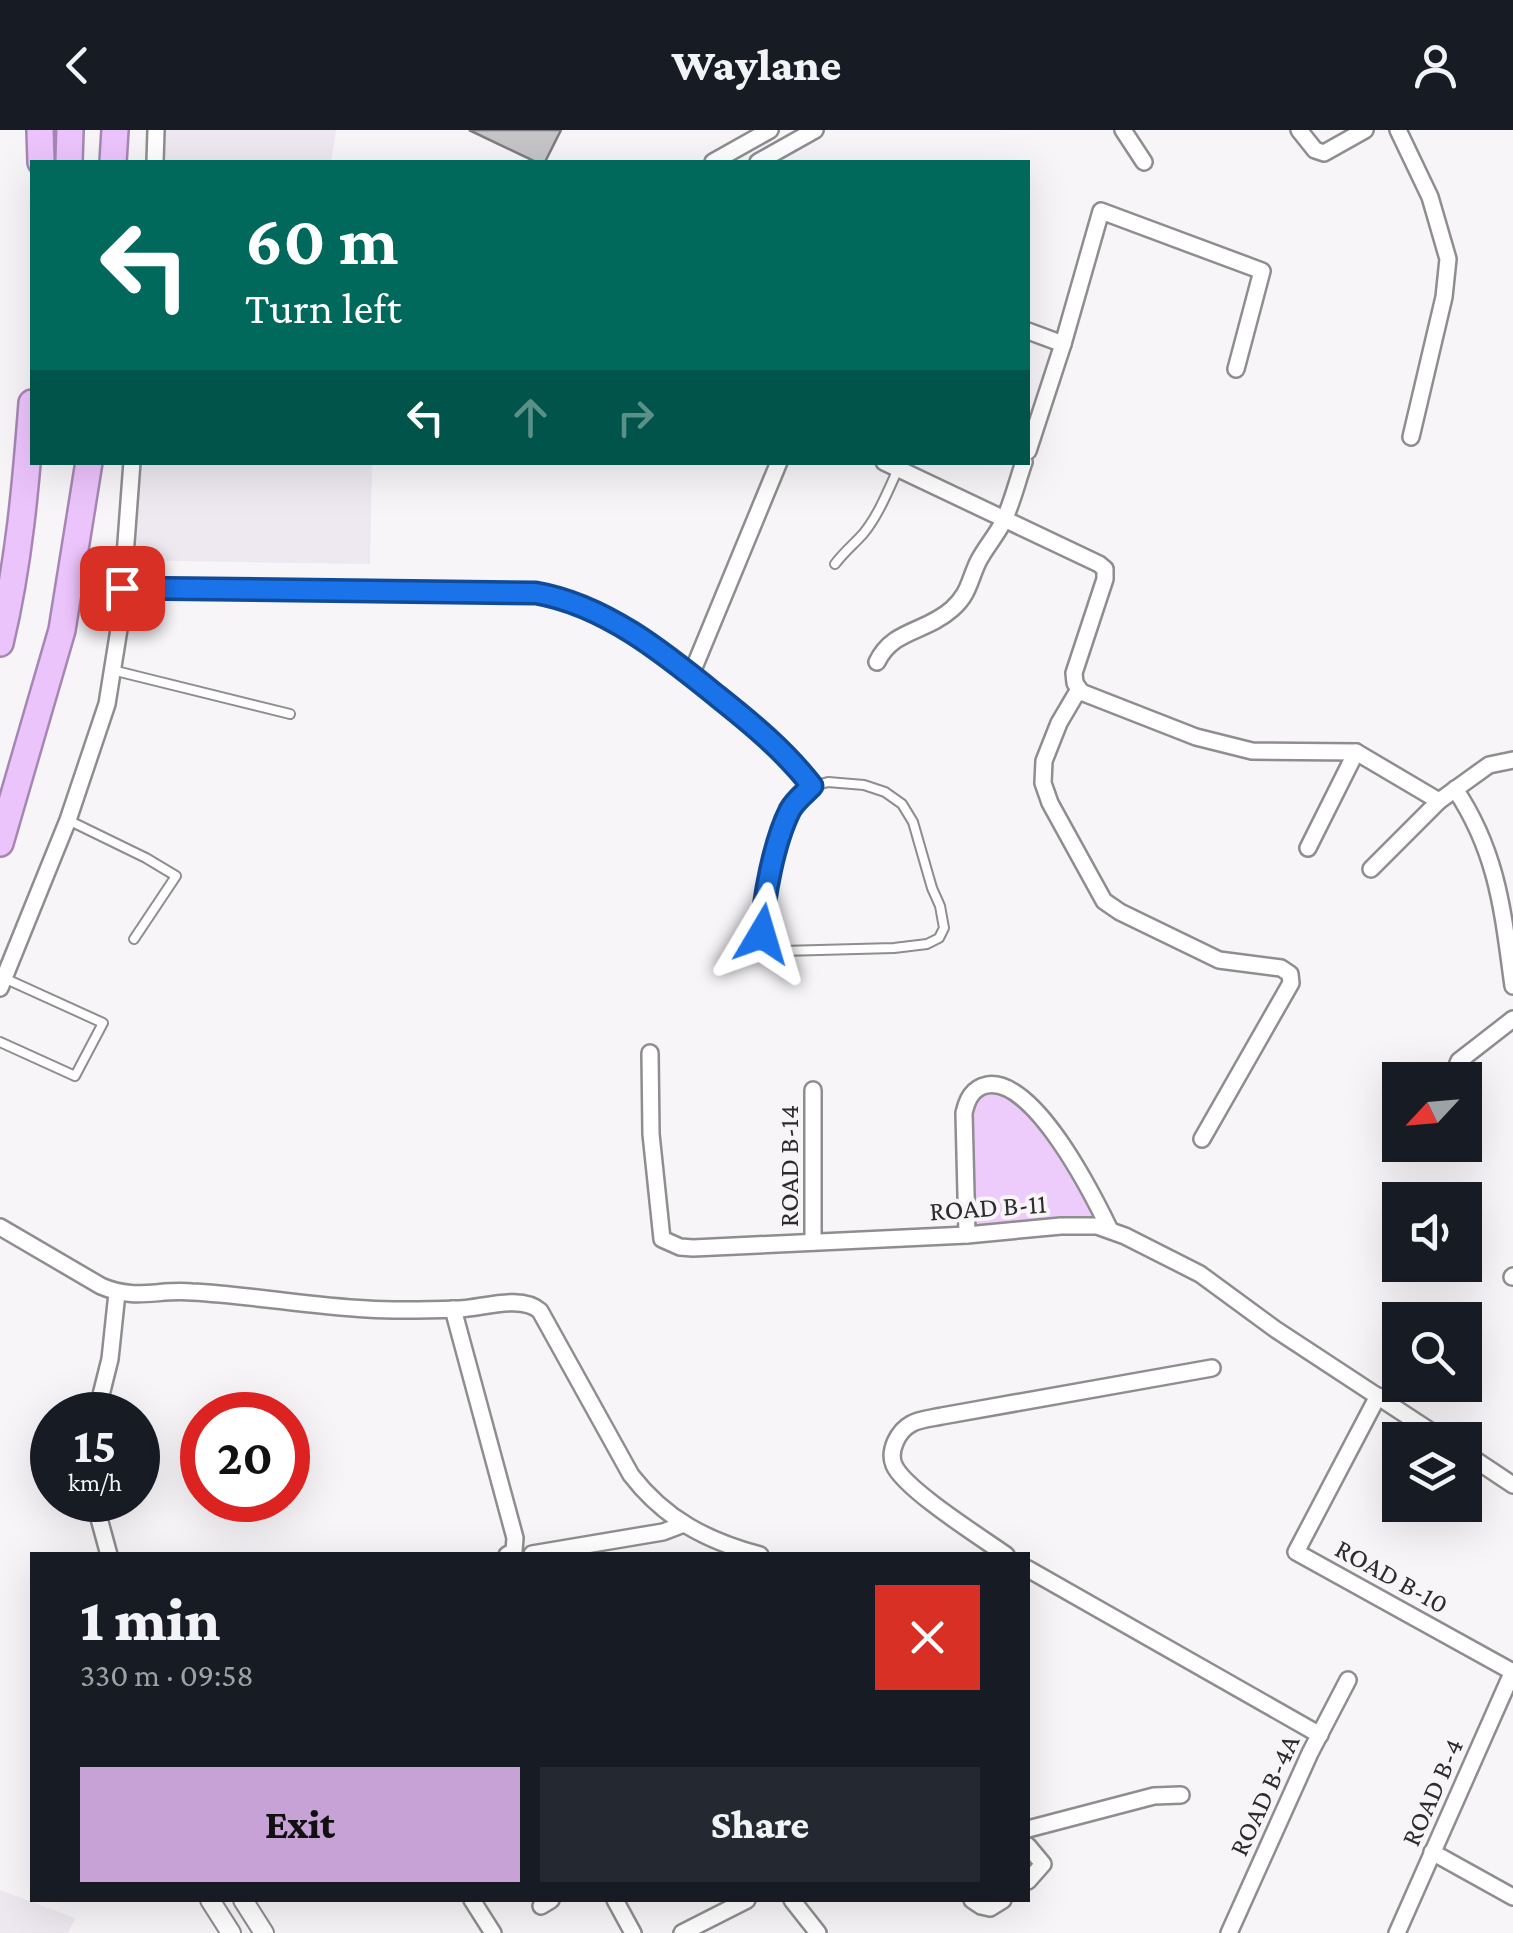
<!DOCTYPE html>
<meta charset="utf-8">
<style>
body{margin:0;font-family:"Crimson Pro",serif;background:#242831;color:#f1f3f6;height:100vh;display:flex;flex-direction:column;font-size:38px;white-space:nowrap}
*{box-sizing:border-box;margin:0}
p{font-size:32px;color:#9ea1a6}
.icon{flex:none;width:55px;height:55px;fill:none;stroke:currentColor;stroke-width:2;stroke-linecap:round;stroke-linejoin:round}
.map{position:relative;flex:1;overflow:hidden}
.panel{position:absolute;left:30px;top:1422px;width:1000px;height:350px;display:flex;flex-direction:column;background:#171b24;border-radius:0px;box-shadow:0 10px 40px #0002}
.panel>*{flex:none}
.guide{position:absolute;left:30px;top:30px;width:1000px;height:305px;border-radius:0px;box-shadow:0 10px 40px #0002;background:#00695c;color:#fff;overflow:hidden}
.needle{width:65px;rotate:244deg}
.controls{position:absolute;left:1382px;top:932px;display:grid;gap:20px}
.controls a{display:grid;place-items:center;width:100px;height:100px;border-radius:0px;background:#171b24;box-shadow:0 10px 40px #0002;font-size:50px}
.speed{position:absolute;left:30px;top:1262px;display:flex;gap:20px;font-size:50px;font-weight:700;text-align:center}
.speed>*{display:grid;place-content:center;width:130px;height:130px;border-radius:50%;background:#171b24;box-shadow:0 10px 40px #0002;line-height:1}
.speed small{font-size:25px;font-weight:400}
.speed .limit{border:15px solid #d22;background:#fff;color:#111}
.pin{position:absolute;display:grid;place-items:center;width:85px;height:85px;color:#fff;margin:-42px;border-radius:20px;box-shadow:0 5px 15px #0006}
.me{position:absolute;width:110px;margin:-55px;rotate:7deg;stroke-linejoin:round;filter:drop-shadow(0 0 8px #0008)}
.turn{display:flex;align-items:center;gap:35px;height:210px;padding:0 50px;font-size:45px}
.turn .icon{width:130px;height:130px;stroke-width:2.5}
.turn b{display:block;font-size:70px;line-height:85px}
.lanes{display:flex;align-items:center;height:95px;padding:0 50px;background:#0003;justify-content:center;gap:50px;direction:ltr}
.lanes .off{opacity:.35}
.round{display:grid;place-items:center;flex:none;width:105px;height:105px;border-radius:0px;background:#242831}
.head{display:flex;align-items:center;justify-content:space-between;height:170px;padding:0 50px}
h1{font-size:60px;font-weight:800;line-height:75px}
.button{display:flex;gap:20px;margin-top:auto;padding:20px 50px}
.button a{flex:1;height:115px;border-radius:0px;background:#c6a2d6;color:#111;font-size:40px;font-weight:800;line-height:115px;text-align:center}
.button a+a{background:#242831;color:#f1f3f6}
header{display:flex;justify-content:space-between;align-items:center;height:130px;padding:0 50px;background:#171b24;font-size:45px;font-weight:800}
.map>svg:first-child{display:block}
</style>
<header><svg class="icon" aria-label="back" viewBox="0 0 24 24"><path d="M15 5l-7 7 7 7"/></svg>Waylane<svg class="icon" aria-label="person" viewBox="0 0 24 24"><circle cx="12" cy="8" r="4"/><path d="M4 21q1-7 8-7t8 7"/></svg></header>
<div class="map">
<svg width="1513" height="1803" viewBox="0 0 1513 1803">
<rect width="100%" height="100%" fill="#f7f5f8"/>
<g fill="#eee8f1">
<polygon points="163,0 336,0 331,32 162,32"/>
<polygon points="121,333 372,333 370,434 119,430"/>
<polygon points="0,1760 75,1788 68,1803 0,1803"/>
</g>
<polygon fill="#edccfb" points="991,957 1006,960 1053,1007 1107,1098 971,1102 967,984 972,968"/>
<polygon fill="#c5c4c6" stroke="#7e7c7f" stroke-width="2.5" points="469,0 561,0 545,32 536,32"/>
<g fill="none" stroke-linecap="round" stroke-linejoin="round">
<g stroke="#8f8d8f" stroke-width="12">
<g id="service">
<path d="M835,434C844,422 853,415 863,404C878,386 888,361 898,339"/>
<polyline points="112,540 290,584"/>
<polygon points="828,652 864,655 885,662 902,674 913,692 932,758 940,776 944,798 939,808 927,814 894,818 782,821 765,811 762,804 763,788 767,760 780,706 792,677 811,657"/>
<polyline points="68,690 146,728 176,746 134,809"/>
<polyline points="0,912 75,946 103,893 4,848"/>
</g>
</g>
<g stroke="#8f8d8f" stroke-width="20">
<g id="minor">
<polyline points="1123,0 1144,32"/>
<polyline points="1299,0 1315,20 1324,23 1365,0"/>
<polyline points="1398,0 1430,67 1448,129 1444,167 1411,307"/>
<polyline points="155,32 156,0"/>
<polyline points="713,32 770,0"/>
<polyline points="758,32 815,0"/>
<polyline points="1028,201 1063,214"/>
<polyline points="1028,321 1063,214 1101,81 1262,141 1236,239"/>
<polyline points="884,332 1099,434 1105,439 1105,449 1074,543 1075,553 1081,562 1196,607 1252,621 1356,622 1439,671"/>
<path d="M123,458L537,463C602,475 660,520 711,561C747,590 783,619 811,657"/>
<path d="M877,532C893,499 925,503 952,479C969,464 969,451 978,432C985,418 996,406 1003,392C1012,374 1017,352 1024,332"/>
<polyline points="691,545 779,332"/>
<polyline points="1079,559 1059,593 1044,631 1043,653 1050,673 1104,771 1120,782 1219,830 1281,838 1290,844 1291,853 1202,1009"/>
<path d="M1455,659C1498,723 1503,783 1513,856"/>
<polyline points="1308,718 1356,622"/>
<polyline points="1371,739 1439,671 1489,635 1513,630"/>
<polyline points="0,858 68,690 107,574 120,493 132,332"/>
<polyline points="650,923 651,1004 662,1109 680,1117 693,1118 967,1105 1061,1096 1097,1096 1125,1106 1200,1144 1275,1199 1444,1310"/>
<polyline points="1451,950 1459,931 1513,889"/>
<polyline points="813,960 813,1112"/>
<path d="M0,1097L101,1156C135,1171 158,1159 192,1162C250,1165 308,1176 367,1179C398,1181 428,1180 459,1179C483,1178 522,1164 540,1181L631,1345C665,1389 707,1411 760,1425"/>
<path d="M967,1105L964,983C967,970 972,958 987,955C1034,947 1093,1065 1110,1100"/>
<polyline points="1512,1147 1513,1146"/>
<polyline points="453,1179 515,1408 514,1421 507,1425"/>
<polyline points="1378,1266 1296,1422 1513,1542"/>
<polyline points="96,1285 110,1229 117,1163"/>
<polyline points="1465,1323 1513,1355"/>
<polyline points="94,1370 109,1425"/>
<polyline points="532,1424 663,1402 684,1394"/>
<path d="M1006,1425C982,1408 904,1359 894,1335C888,1321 898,1301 911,1294C919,1289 933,1288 942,1286L1212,1238"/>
<polyline points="1028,1439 1320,1605"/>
<polyline points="1028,1699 1154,1666 1181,1665"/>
<polyline points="1028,1716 1043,1734 1028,1751"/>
<polyline points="1432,1722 1513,1767"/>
<polyline points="472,1770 493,1803"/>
<polyline points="615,1770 633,1803"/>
<polyline points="792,1770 818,1803"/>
<polyline points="972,1770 981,1776 990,1778 1003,1770"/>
<polyline points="541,1776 551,1770"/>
<polyline points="682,1803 747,1770"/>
<polyline points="1229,1803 1310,1623 1348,1550"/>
<polyline points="1397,1803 1513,1541"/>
</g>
</g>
<g stroke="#8f8d8f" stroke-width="22">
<g id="tertiary">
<polyline points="210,1770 231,1803"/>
<polyline points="243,1770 264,1803"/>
</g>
</g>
<g stroke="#a686b3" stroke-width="30">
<g id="trunk">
<polyline points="40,0 41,32"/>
<polyline points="69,32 70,0"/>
<polyline points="113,32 115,0"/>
<path d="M0,513C19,434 26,353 32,273"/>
<polyline points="0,713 62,500 89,332"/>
</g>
</g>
<use href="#service" stroke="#fff" stroke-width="8"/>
<use href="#minor" stroke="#fff" stroke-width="15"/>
<use href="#tertiary" stroke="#fff" stroke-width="18"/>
<use href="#trunk" stroke="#ecc4fc" stroke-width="25"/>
</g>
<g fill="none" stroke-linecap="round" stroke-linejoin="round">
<g stroke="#114b97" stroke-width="25">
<path id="route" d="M122,458L536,463C605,475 664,523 717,566C751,593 785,621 812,656C804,664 795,671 790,680C774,712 763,769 762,804"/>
</g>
<use href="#route" stroke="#1a73e8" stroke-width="18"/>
</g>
<g text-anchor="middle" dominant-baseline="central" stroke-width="8" stroke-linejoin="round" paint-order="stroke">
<g font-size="28" fill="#2c2c2d" stroke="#f7f5f8">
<text transform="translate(788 1036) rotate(-90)">ROAD B-14</text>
<text transform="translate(988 1077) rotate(-4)">ROAD B-11</text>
<text transform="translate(1392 1446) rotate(29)">ROAD B-10</text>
<text transform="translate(1432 1662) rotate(-66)">ROAD B-4</text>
<text transform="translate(1264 1665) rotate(-65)">ROAD B-4A</text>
</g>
</g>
</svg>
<div class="controls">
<a><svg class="needle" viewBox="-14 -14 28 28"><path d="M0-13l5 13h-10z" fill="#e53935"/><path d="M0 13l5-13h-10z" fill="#9ea1a6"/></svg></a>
<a><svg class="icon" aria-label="sound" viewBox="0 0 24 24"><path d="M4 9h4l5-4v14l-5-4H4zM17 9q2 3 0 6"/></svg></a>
<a><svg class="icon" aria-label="search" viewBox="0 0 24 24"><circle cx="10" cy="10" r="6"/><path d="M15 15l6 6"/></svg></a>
<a><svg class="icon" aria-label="layers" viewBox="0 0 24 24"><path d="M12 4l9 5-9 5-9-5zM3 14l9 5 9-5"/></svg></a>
</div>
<div class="speed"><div>15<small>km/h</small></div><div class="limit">20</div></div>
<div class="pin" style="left:122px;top:458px;background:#d93025"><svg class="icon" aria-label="arrive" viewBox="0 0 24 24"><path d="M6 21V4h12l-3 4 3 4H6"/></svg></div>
<svg class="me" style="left:762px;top:804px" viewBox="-20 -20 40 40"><path d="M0-17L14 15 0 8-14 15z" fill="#1a73e8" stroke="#fff" stroke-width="4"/></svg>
<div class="guide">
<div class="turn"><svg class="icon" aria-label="left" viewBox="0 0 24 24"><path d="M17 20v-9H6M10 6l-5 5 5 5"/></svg><div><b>60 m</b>Turn left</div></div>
<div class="lanes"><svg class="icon" aria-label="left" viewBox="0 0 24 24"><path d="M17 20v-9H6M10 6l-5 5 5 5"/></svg><svg class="icon off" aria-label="ahead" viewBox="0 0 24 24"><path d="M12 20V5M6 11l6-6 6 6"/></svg><svg class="icon off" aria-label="right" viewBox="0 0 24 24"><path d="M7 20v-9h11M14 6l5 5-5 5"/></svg></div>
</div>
<section class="panel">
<div class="head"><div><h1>1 min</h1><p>330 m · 09:58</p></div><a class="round" style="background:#d93025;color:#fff"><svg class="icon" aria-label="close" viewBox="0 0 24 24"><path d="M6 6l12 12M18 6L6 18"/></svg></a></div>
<div class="button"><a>Exit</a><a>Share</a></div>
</section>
</div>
